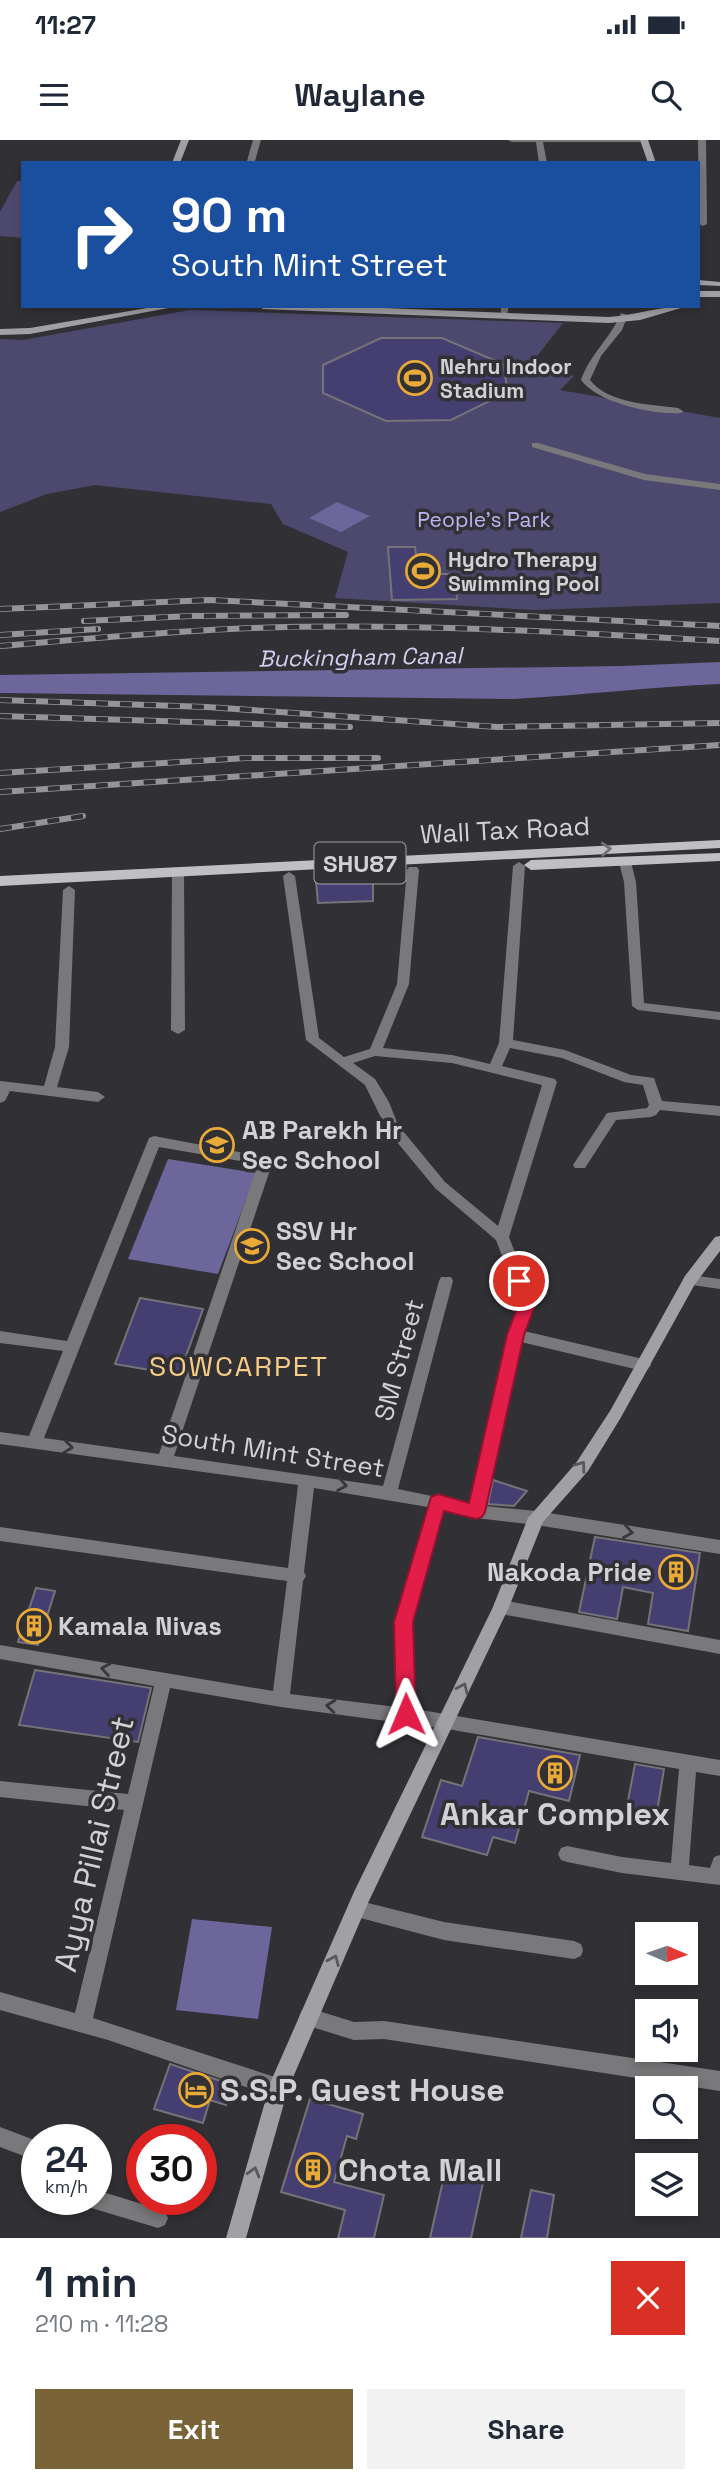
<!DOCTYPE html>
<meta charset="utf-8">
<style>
body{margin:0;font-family:"Space Grotesk",sans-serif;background:#f2f2f3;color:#1f2937;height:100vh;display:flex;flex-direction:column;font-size:26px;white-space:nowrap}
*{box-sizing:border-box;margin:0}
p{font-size:23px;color:#747a83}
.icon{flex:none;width:38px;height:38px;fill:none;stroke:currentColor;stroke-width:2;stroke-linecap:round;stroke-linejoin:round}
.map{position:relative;height:2098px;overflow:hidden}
.drawer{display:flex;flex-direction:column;background:#fff;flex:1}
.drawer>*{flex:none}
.hud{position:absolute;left:21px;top:21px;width:679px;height:147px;border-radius:0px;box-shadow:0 4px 10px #0003;background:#1a4fa0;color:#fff;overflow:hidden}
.needle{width:46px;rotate:92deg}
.tools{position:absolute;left:635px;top:1782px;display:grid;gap:14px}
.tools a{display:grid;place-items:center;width:63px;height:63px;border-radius:0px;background:#fff;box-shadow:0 4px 10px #0003;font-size:35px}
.speed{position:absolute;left:21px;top:1984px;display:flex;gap:14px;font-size:35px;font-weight:700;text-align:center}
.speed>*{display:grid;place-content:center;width:91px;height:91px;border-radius:50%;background:#fff;box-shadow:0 4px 10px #0003;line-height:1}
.speed small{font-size:18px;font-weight:400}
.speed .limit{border:10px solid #d22;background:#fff;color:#111}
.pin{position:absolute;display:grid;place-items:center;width:60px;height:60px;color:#fff;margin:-30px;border:4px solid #fff;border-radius:50%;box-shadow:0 2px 7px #0007}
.me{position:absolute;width:77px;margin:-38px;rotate:359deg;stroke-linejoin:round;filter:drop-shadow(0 0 5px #0008)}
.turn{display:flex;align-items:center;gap:24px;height:147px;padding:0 35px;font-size:32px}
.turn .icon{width:91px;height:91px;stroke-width:2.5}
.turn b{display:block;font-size:49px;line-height:60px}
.round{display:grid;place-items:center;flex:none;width:74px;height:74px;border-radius:0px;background:#f2f2f3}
.overview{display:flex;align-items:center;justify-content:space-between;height:119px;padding:0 35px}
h1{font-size:42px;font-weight:700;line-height:52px}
.primary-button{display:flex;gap:14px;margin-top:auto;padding:14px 35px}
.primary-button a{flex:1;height:80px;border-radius:0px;background:#7a6337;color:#fff;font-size:28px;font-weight:700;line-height:80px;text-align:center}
.primary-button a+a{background:#f2f2f3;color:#1f2937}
.status{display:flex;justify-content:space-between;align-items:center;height:49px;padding:0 35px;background:#fff;direction:ltr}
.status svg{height:19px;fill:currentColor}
header{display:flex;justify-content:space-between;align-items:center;height:91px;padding:0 35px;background:#fff;font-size:32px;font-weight:700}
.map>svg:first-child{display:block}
</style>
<div class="status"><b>11:27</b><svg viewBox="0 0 49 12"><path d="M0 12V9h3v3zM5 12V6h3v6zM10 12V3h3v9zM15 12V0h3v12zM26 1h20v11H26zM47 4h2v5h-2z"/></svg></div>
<header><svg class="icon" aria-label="menu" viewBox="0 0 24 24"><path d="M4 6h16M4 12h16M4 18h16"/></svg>Waylane<svg class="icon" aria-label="search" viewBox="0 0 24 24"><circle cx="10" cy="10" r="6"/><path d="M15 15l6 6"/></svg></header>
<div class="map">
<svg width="720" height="2098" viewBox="0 0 720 2098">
<rect width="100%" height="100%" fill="#313135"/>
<g fill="#4d496e">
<polygon points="17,41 23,41 23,98 0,96 0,72"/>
<polygon points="190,170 563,183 530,225 574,236 560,250 720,278 720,463 534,470 335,458 348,412 283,384 271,364 95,345 47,354 0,372 0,199 23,200"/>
</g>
<g fill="#6c669b">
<polygon points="337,362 370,376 341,392 309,378"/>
<path d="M720,522V544C651,547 583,555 514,559L0,553V535L622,526Z"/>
<polygon points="168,1019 256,1033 218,1134 128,1119"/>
<polygon points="192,1779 272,1787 258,1879 176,1870"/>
</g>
<g fill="#453f71" stroke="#737378" stroke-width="2">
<polygon points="381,198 442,198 503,224 508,252 451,280 386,281 323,253 323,225"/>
<polygon points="388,407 415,407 417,424 425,424 428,434 455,434 457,459 392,460"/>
<polygon points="373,738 373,761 318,763 316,741"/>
<polygon points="140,1158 203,1169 179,1235 115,1224"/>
<polygon points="493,1340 527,1351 514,1366 488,1364"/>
<polygon points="595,1397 700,1413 688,1491 648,1484 653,1453 623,1447 617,1479 579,1472"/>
<polygon points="36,1448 55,1451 38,1505 18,1502"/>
<polygon points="35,1530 151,1548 138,1602 19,1585"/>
<polygon points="478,1597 580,1615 569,1661 529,1651 515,1703 493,1697 487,1715 422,1697 441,1640 462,1646"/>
<polygon points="635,1624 664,1629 657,1672 642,1668 641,1675 626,1671"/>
<polygon points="170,1924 233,1945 226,1965 210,1960 203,1983 154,1969"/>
<polygon points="310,1959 363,1974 356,1999 347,1996 334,2042 384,2055 374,2098 338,2098 345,2070 281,2052"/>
<polygon points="448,2019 486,2029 471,2098 430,2098"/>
<polygon points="531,2050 554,2055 547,2098 521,2098"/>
</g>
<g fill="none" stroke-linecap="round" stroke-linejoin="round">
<g fill="#79797b" fill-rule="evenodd">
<polygon points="253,0 261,0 255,21 249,23 247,21"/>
<polygon points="508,0 648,0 644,2 543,2 547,23 539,23 536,2 512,2"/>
<polygon points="698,0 706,0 707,84 703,86 699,84"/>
<polygon points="501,166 509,166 507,174 501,174"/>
<path d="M621,173L628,175L622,190L601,216L590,240C609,264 649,264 678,268L683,271L681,273C653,275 598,263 581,240C590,214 611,198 621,173Z"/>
<polygon points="532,303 538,303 645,334 720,344 720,350 644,340 532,307"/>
<polygon points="625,718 631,722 636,742 644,863 720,872 720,880 638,870 632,866 624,742 619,722"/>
<path d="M519,722L525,726L513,900L565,910L631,935L654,938L662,961L720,966V976L660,970L656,975L651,977L616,980L585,1028H575L573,1025L607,973L647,968L649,965L643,945L624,942L562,918L510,908L502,926L555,939L557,942L509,1097L534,1163L524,1191L643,1219L648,1221L651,1225L648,1229L643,1231L521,1202L485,1366L536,1371L720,1400V1414L536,1385L476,1378L443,1370L412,1482L415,1569L720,1620V1636L696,1632L689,1725L710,1728L714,1717L720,1715V1745L622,1733L567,1722L561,1720L558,1714L561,1708L567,1706L622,1717L671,1723L679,1629L447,1589L281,1567L170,1548L93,1878L278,1938L285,1941L288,1948L285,1955L278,1958L108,1900L0,1870V1852L75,1873L124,1670L0,1657V1641L128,1654L154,1546L0,1519V1505L273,1551L287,1441L0,1401V1387L288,1428L298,1345L0,1304V1292L29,1296L63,1211L0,1203V1191L67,1201L149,998L154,996L271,1018L273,1021L174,1316L383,1346L439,1141L441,1137H451L453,1141L398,1349L470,1364L508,1195L520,1163L496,1100L435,1048L387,990L365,945L306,900L283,736L289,732L295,736L319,898L344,917L370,909L397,844L407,730L409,727H417L419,730L409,844L383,908L452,915L490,924L499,903L513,726ZM375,916L452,923L542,945L498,1086L445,1042L398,985L389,962L375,939L353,923ZM159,1007L258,1024L159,1314L44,1298ZM314,1348L428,1367L396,1482L397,1567L290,1554L303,1441L306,1436L304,1432Z"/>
<polygon points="178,729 184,733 185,890 178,894 171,890 172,733"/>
<polygon points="69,746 75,750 69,907 57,947 98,952 105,957 98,962 10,951 5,961 0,963 0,941 44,946 55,907 63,750"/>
<polygon points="690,1135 720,1139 720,1149 685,1144 683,1140 685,1136"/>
<polygon points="501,1460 720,1500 720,1514 501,1474 495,1472 493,1467 495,1462"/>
<polygon points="356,1760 444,1782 574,1801 581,1804 583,1810 581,1816 574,1819 444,1800 349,1775 347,1769 349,1763"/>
<polygon points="309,1868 354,1882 384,1881 720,1931 720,1951 384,1899 354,1900 302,1884 299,1877 302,1870"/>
<polygon points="0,1987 37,2001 37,2021 0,2007"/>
<polygon points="96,2050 165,2071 168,2078 165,2085 158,2088 88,2067 85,2060 96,2060"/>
</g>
<g fill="#a1a0a4" fill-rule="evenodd">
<polygon points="181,0 189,0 180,23 172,23"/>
<polygon points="640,0 648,0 656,23 648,23"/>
<polygon points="698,140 720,142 720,146 698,145"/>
<rect x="698" y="151" width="22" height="6"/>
<polygon points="159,166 179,166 30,194 0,195 0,189 30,188"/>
<path d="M259,166H332L609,177C635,175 662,166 688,166L640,180L609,183L263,169Z"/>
<polygon points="720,1096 720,1111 695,1144 620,1279 588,1331 543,1382 509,1467 368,1763 288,1949 246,2098 226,2098 271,1941 354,1752 493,1467 528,1378 576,1323 610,1271 685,1136 715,1097"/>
</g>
<g fill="#bfbfc4" fill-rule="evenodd">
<polygon points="720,700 720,708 0,746 0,736"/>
<polygon points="720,713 720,721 531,730 524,725 531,720"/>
</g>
<g stroke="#959599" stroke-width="6">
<g id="rail">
<polyline points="0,469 210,460 720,486"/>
<polyline points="84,481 191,476 346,475"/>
<polyline points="0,495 98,489"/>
<path d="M0,506C84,499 169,491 254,488C409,483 565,492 720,501"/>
<polyline points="0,560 207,567 497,587 720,583"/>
<polyline points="0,576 350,587"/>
<polyline points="0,633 246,618 378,618"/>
<polyline points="0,652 720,605"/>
<polyline points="0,689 83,676"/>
</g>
</g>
<use href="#rail" stroke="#313135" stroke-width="4.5" stroke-dasharray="12" stroke-linecap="butt"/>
</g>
<defs><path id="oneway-chevron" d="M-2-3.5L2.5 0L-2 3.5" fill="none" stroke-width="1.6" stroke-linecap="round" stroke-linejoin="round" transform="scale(1.75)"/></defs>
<use stroke="#717175" href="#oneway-chevron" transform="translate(606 709) rotate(-3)"/>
<g stroke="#38383c">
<use href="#oneway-chevron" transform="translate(68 1307) rotate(7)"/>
<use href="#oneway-chevron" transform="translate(342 1345) rotate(9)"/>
<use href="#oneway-chevron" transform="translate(628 1392) rotate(9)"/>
<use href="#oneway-chevron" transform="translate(106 1529) rotate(-171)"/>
<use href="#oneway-chevron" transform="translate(331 1566) rotate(-174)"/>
</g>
<g stroke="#58585c">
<use href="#oneway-chevron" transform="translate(581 1326) rotate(-54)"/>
<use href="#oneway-chevron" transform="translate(463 1548) rotate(-65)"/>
<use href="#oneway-chevron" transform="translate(334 1820) rotate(-67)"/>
<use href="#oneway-chevron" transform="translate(254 2032) rotate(-74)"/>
</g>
<polygon fill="#e11d48" stroke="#92132f" stroke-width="2" points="519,1135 525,1136 536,1163 524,1195 485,1372 482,1377 476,1379 444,1371 413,1482 416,1574 413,1580 406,1583 399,1580 396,1574 394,1482 431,1357 438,1354 469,1363 507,1195 519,1163 511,1141"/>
<defs>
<g id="stadium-ring" transform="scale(1.75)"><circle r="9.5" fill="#313135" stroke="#e9aa38" stroke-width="1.5"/><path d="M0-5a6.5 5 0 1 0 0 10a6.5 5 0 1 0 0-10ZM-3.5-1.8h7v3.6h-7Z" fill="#e9aa38"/></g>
<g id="school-ring" transform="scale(1.75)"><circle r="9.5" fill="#313135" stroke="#e9aa38" stroke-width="1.5"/><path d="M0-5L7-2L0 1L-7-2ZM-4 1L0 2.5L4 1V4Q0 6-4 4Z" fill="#e9aa38"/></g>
<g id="building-ring" transform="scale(1.75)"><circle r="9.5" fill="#313135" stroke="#e9aa38" stroke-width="1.5"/><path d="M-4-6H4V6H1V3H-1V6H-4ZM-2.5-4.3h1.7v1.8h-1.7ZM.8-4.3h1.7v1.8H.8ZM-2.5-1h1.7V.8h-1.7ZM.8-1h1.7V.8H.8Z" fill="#e9aa38"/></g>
<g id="hotel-ring" transform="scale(1.75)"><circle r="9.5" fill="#313135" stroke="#e9aa38" stroke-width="1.5"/><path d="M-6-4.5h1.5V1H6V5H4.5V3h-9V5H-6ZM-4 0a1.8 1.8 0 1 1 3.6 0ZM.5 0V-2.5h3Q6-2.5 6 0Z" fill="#e9aa38"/></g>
</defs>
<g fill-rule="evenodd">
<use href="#stadium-ring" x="415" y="238"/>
<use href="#stadium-ring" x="423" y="431"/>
<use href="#school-ring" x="217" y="1005"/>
<use href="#school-ring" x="252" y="1106"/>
<use href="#building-ring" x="676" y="1432"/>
<use href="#building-ring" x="34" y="1486"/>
<use href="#building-ring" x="555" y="1633"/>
<use href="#hotel-ring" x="196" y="1950"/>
<use href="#building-ring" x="313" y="2030"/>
</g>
<g text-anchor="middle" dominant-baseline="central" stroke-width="7" stroke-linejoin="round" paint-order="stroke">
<g font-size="21" font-weight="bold" fill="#d2d2d5" stroke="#313135" text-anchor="start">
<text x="440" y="226">Nehru Indoor<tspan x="440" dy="24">Stadium</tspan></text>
<text x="448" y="419">Hydro Therapy<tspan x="448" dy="24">Swimming Pool</tspan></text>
</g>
<g font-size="21" fill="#bcb6f6" stroke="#313135">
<text x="484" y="379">People's Park</text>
</g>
<g font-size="23" font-style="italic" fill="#d2d0f1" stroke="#313135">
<text transform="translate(360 517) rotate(-1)">Buckingham Canal</text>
</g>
<rect fill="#313135" stroke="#a2a2a5" stroke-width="2" x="314.5" y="702.5" width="91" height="41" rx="5"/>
<g font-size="24" font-weight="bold" fill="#d2d2d5">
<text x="360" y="723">SHU87</text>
</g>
<g font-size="26" fill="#d2d2d5" stroke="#313135">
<text transform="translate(505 690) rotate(-3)">Wall Tax Road</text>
<text transform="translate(399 1220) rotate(-75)">SM Street</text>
<text transform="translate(273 1311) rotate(9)">South Mint Street</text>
</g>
<g font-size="26" font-weight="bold" fill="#d2d2d5" stroke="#313135" text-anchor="start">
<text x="242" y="990">AB Parekh Hr<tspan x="242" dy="30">Sec School</tspan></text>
<text x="276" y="1091">SSV Hr<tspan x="276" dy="30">Sec School</tspan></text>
<text x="652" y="1432" text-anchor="end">Nakoda Pride</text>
<text x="58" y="1486">Kamala Nivas</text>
</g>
<g font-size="28" letter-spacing="2" fill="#f8cc87" stroke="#313135">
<text x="239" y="1226">SOWCARPET</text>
</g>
<g font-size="32" font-weight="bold" fill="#d2d2d5" stroke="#313135" text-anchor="start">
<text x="555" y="1674" text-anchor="middle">Ankar Complex</text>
<text x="220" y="1950">S.S.P. Guest House</text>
<text x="338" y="2030">Chota Mall</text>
</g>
<g font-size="32" fill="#d2d2d5" stroke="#313135">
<text transform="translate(94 1704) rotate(-77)">Ayya Pillai Street</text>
</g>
</g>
</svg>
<div class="tools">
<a><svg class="needle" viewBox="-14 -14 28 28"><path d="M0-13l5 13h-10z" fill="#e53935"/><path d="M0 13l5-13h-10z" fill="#747a83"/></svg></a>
<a><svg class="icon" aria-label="sound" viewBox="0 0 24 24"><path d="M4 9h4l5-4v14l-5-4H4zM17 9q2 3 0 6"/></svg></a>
<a><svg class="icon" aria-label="search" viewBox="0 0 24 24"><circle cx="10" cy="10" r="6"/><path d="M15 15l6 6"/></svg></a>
<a><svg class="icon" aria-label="layers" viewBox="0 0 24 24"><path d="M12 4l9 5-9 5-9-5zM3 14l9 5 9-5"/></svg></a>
</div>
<div class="speed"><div>24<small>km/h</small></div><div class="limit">30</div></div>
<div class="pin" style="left:519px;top:1141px;background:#d93025"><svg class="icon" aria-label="arrive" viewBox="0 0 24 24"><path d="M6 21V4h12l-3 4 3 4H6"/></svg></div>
<svg class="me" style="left:406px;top:1574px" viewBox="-20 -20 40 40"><path d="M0-17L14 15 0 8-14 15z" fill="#e11d48" stroke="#fff" stroke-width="4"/></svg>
<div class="hud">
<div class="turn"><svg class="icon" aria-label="right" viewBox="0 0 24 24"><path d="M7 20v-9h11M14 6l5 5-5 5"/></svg><div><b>90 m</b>South Mint Street</div></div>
</div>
</div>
<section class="drawer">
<div class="overview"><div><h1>1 min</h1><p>210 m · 11:28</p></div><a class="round" style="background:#d93025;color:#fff"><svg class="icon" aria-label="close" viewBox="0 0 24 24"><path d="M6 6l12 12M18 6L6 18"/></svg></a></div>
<div class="primary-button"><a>Exit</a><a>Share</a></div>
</section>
